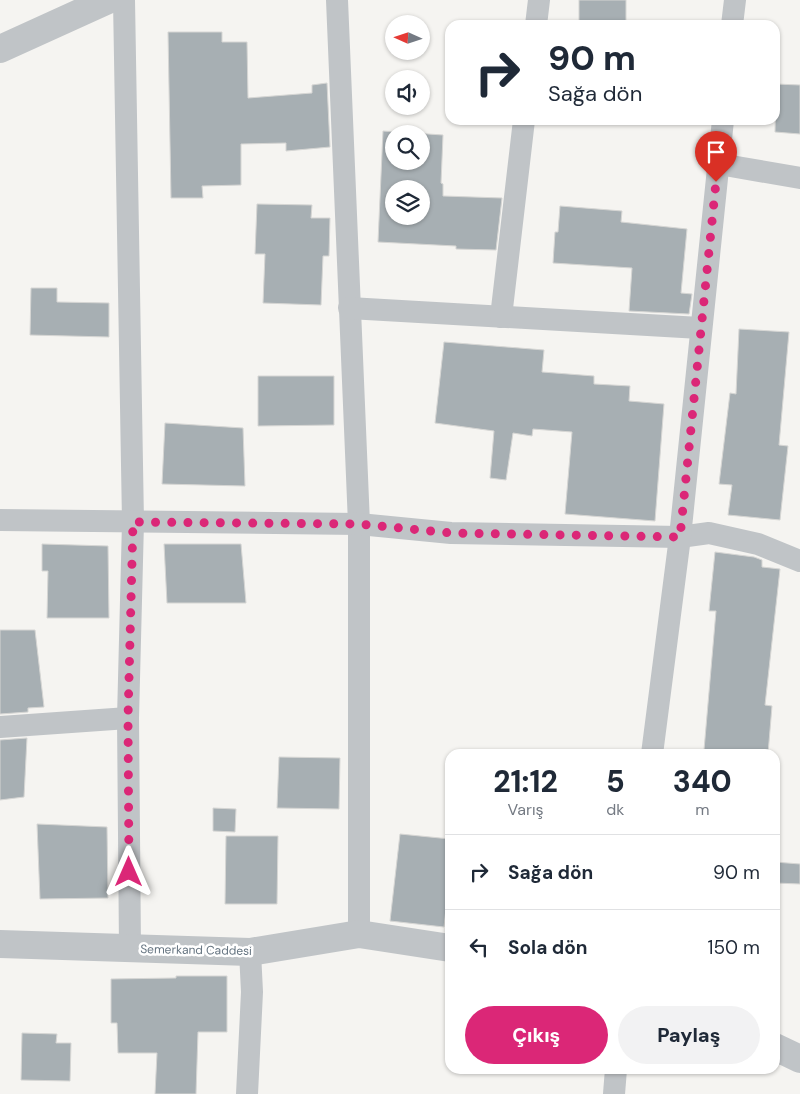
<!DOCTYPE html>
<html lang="tr">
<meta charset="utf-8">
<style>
body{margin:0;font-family:"DM Sans",sans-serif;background:#f2f2f3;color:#1f2937;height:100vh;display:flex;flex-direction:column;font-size:19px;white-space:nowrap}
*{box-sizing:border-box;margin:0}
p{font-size:16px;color:#747a83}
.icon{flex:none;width:28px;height:28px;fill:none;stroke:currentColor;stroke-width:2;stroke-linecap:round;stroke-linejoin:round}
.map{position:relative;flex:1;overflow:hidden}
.panel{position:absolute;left:445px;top:749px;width:335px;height:325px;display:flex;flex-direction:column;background:#fff;border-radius:15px;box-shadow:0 1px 4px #0004}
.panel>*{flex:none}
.hud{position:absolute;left:445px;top:20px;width:335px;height:105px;border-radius:15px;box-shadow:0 1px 4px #0004;background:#fff;color:#1f2937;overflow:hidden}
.needle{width:32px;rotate:273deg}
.buttons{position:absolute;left:385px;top:15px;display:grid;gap:10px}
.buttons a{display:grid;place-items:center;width:45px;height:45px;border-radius:50%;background:#fff;box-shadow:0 1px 4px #0004;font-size:25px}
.pin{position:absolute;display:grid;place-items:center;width:42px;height:42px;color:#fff;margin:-51px -21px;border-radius:50% 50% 50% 0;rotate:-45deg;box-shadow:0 0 5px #0007}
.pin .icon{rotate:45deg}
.me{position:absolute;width:55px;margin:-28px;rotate:0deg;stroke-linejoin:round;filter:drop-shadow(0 0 4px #0008)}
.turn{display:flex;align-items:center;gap:18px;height:105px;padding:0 20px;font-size:22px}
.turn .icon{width:65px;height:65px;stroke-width:2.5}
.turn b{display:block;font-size:35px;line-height:42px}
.eta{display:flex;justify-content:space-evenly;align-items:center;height:85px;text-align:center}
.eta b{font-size:30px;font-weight:800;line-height:35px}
.primary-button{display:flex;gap:10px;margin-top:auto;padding:10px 20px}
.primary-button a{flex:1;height:58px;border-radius:30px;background:#db2777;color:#fff;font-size:20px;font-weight:800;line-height:58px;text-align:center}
.primary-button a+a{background:#f2f2f3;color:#1f2937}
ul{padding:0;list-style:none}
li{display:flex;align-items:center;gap:15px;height:75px;padding:0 20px;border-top:1px solid #e0e1e3}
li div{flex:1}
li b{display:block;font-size:19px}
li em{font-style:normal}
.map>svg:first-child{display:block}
</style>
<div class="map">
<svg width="800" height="1094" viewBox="0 0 800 1094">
<rect width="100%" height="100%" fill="#f5f4f1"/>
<g fill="#a7afb3" stroke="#d6d6d4" fill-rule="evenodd">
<rect x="579" y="0" width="47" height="25"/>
<polygon points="168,32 222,32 222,42 247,42 248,98 312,93 312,85 327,83 330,147 286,151 286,143 241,144 241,185 202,186 203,198 171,198"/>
<polygon points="776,84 800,85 800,134 775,132"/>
<path d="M383,131L443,135L441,183L443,184V196L502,198L496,250L456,249V246L378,242ZM394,134H421V161H394ZM394,189H421V216H394Z"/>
<polygon points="257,204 312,205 311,218 330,218 329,256 323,256 321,305 263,303 265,254 255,254"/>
<polygon points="560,206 622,211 621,222 687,229 681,293 692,294 689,314 629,311 632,268 553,263 555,232 558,232"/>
<polygon points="31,288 57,288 57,302 109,303 109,337 30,335"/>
<polygon points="739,329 789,332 779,445 788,446 780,520 728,515 732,485 719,484 730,393 736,394"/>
<polygon points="444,342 544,350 542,372 594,376 594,384 630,386 629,401 664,404 655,521 565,514 572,432 533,429 532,436 513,433 506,480 490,478 494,431 435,423"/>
<polygon points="258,376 334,376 334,425 258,426"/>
<polygon points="165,423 243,428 245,486 162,484"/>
<polygon points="42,544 108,546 109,618 47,618 48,571 42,571"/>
<polygon points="164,544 241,544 246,603 167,603"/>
<polygon points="715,552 754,557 762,560 762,567 780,569 765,705 772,706 768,754 704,750 716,611 709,611"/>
<polygon points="0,630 35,630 44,707 28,708 28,712 0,714"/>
<polygon points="27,738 24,797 0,800 0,740"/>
<polygon points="279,757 340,758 339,809 277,808"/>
<polygon points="213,808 236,809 235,832 213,831"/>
<polygon points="37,824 107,827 108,898 40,899"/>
<polygon points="400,834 450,839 450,871 444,927 390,921"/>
<polygon points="226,836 278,836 277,904 225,904"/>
<polygon points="775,862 800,864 800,884 775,883"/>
<polygon points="176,976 227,976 227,1032 198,1032 196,1094 155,1094 157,1053 118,1053 117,1023 111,1023 111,979 176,978"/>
<polygon points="22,1033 57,1034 56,1043 71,1043 70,1081 21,1080"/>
</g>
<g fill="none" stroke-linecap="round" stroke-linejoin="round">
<g stroke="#c0c4c7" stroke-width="22">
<polyline points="124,0 133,522 128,718 130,949"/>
<polyline points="337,0 359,524 359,934"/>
<polyline points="536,25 539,0"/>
<polyline points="732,25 735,0"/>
<polyline points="719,164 800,178"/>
<polyline points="349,308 700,328"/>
<polyline points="501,317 524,120"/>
<polyline points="0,520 359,524 451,533 680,537 709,533 758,544 800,561"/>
<polyline points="0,727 128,718"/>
<polyline points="652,754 680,537 723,120"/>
<polyline points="247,1094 252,992 250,952"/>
<polyline points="614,1094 616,1069"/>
</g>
<g stroke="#c0c4c7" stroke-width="28">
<polyline points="0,49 108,0"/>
<polyline points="0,944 250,952 359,934 450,948"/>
<polyline points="775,1047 800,1059"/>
</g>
</g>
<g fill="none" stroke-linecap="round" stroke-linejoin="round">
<polyline stroke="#db2777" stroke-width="9" stroke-dasharray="0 16.2" points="129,872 128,718 133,522 359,524 451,533 680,537 716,182"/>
</g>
<g text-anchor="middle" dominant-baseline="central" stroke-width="5" stroke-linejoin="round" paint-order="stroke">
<g font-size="12" fill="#657480" stroke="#fff">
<text transform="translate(196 950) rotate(1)">Semerkand Caddesi</text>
</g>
</g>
</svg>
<div class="buttons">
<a><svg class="needle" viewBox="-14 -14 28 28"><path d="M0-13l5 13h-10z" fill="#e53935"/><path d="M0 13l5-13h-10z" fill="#747a83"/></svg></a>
<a><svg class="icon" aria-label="sound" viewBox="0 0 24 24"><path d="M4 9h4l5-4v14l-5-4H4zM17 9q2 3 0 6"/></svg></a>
<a><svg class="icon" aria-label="search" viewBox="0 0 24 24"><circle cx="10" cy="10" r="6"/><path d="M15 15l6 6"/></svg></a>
<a><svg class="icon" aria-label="layers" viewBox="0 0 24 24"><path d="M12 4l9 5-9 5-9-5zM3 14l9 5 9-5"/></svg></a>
</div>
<div class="pin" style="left:716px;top:182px;background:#d93025"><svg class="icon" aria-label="arrive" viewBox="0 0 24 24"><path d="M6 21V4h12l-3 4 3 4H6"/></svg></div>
<svg class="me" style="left:129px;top:872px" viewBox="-20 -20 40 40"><path d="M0-17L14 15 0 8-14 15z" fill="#db2777" stroke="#fff" stroke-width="4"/></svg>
<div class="hud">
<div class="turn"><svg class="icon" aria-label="right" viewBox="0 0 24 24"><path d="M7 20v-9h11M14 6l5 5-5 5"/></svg><div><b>90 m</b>Sağa dön</div></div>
</div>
<section class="panel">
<div class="eta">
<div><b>21:12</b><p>Varış</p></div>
<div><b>5</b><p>dk</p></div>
<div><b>340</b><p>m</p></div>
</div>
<ul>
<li><svg class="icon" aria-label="right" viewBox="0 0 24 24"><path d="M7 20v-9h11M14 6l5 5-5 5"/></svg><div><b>Sağa dön</b></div><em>90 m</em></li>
<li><svg class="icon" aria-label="left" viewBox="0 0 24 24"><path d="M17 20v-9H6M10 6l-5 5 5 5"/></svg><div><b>Sola dön</b></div><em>150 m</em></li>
</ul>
<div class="primary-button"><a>Çıkış</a><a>Paylaş</a></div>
</section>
</div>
